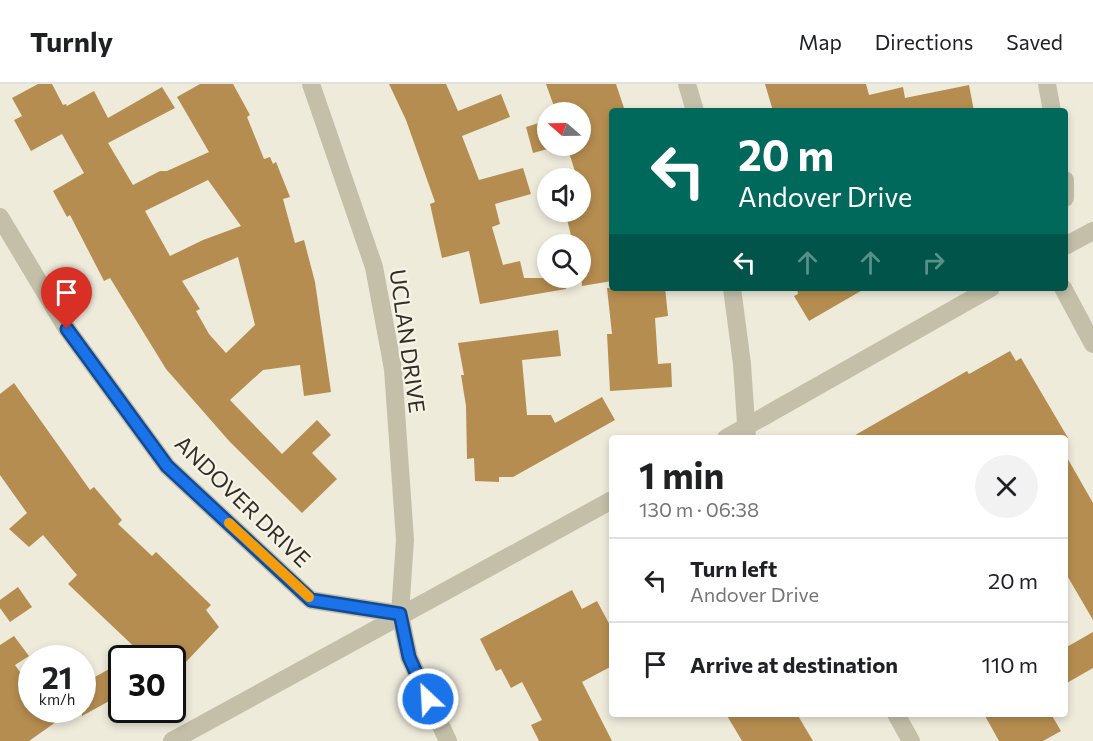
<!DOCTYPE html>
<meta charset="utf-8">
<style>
body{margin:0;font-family:Commissioner,sans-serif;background:#f2f2f2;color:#202124;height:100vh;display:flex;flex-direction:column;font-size:22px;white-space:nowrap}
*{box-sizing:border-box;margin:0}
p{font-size:20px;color:#757577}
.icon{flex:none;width:33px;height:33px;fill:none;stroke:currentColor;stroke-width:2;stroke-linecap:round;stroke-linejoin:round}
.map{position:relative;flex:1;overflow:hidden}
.side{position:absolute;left:609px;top:351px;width:459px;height:282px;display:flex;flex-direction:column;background:#fff;border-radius:6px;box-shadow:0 3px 9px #0003}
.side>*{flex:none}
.banner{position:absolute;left:609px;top:24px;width:459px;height:183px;border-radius:6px;box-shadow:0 3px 9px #0003;background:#00695c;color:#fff;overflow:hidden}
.needle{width:39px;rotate:290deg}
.fabs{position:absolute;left:537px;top:18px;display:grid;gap:12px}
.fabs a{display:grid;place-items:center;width:54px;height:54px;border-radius:50%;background:#fff;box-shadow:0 3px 9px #0003;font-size:30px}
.speed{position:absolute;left:18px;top:561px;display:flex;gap:12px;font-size:30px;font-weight:700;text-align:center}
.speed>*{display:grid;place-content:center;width:78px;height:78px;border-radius:50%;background:#fff;box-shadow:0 3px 9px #0003;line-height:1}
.speed small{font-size:15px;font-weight:400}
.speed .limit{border:3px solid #111;border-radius:9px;background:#fff;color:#111}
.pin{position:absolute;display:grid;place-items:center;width:51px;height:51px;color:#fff;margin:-62px -26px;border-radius:50% 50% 50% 0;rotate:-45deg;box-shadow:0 0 6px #0007}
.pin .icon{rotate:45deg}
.me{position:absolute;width:66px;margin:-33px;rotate:335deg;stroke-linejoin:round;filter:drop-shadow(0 0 4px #0008)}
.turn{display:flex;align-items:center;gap:21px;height:126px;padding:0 30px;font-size:27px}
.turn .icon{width:78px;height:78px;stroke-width:2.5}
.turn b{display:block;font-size:42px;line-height:51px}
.lanes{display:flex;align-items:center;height:57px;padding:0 30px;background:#0003;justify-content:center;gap:30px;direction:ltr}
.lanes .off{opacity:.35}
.round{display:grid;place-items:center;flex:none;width:63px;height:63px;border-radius:32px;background:#f2f2f2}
.headline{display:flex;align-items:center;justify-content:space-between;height:102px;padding:0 30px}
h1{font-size:36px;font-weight:700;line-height:45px}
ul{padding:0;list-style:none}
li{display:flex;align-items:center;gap:18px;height:84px;padding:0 30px;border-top:2px solid #e0e0e0}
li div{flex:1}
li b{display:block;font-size:22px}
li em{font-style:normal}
header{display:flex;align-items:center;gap:36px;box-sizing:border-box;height:84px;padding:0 30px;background:#fff;border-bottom:2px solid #e0e0e0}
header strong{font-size:28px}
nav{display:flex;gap:33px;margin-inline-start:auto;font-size:21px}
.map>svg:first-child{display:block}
</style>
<header>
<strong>Turnly</strong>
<nav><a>Map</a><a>Directions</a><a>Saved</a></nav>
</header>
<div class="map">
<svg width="1093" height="657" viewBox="0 0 1093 657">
<rect width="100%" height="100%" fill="#eeebdb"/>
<g fill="#b68d50" fill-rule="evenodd">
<path d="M38,0H52L63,21L66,20L67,22L94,7L108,34L162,3L175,24L108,59L133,101L160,87H167L209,68L177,13L200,0H233L250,31L247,33L264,75L270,73L273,80L276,78L290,113L283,115L295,159L304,156L315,198L331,308L304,312L300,281L263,286L230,316L282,370L317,336L331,351L312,369L337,395L302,429L230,358L166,285L110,194L104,197L70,131L67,133L53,107L84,89L62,50L31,67L14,36L22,32L12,14ZM208,96L241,142L203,156L170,172L145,127ZM238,173L255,241L226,269L209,250L196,227L200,225L182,197Z"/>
<polygon points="389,0 446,0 458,27 501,10 510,33 462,52 479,96 523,84 531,110 495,120 500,140 492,143 503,181 520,177 524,194 565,194 566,205 480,220 469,167 442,174 430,120 435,118 406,36"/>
<polygon points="546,0 616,0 625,27 612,27 612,197 582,202 580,160 573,160 566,131 551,135 550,128 580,128 580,94 577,94 567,62 580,62 580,28 556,28"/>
<polygon points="765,0 866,0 869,11 903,3 905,14 969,1 974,27 773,27"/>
<polygon points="548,36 548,62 559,62 533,69 526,43"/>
<polygon points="607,204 665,204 668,232 655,234 658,280 671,279 672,303 610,307 607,250 612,250"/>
<polygon points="797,204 866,204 809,237 794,212 798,210"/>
<polygon points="558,246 561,272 522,276 527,331 551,331 555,339 602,313 615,336 513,393 499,393 499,398 475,397 474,374 467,375 466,322 461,291 464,291 458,259"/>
<polygon points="1010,267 1016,277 1021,274 1068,354 850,354 967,287 969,290"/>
<polygon points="14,299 90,406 94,403 122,436 118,440 152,472 156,468 211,521 206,526 219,543 184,580 177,574 146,574 68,500 77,491 43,451 29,463 9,445 27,429 0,391 0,310"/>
<polygon points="1065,370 1093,419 1093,536 1065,488"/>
<polygon points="18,503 32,523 10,538 0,524 0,516"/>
<polygon points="572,506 582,525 597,517 612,545 612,582 582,598 612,657 539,657 531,641 542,636 522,598 511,604 501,585 496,587 480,555"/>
<polygon points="1093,548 1093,584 1065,600 1065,564"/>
<polygon points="14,552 29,572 15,581 32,605 32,626 73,626 29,657 0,657 0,561"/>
<polygon points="122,578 122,610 82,632 82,600"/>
<polygon points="726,630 797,630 813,657 742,657"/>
<polygon points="984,630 1051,630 1061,647 1043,657 999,657"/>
</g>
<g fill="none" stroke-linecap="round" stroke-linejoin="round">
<g stroke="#c4bfa8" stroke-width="18">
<polyline points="311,0 374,183 393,285 405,456 400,530 409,573 448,657"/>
<polyline points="687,0 695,27"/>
<polyline points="1047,0 1052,27"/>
<polyline points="1065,96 1065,114"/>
<polyline points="0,133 67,245 167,382 311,516 400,530"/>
<polyline points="1065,162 1093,147"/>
<polyline points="732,204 742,280 747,354"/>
<polyline points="1063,204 1093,260"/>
<polyline points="726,354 991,204"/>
<polyline points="896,630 911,657"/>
<polyline points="172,657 612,416"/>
</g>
</g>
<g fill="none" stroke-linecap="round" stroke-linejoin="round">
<g stroke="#114b97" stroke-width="15">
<polyline id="route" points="67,245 167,382 311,516 400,530 409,573 428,615"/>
</g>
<use href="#route" stroke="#1a73e8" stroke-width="10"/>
<polyline stroke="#f59e0b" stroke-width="10" points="229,439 309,513"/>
</g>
<g text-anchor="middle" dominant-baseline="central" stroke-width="4.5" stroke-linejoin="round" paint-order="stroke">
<g font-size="22" fill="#322e27" stroke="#f6f4e6">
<text transform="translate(408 257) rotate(82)">UCLAN DRIVE</text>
<text transform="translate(243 417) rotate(44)">ANDOVER DRIVE</text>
</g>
</g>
</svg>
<div class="fabs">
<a><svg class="needle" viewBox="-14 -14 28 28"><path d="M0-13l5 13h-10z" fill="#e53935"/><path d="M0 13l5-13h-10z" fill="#757577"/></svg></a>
<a><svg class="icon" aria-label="sound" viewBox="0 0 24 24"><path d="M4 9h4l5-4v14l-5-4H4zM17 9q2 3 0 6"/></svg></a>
<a><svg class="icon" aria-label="search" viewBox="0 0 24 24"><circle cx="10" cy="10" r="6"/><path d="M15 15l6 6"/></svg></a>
</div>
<div class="speed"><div>21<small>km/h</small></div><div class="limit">30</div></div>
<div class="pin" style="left:67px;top:245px;background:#d93025"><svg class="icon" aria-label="arrive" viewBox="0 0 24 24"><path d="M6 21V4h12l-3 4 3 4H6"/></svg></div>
<svg class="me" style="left:428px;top:615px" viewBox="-20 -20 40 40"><circle r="17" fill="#1a73e8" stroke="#fff" stroke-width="3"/><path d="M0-11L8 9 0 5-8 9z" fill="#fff"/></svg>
<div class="banner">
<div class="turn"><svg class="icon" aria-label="left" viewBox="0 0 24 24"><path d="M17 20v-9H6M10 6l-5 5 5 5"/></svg><div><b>20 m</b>Andover Drive</div></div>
<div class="lanes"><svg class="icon" aria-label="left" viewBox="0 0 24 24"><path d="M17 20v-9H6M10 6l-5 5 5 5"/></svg><svg class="icon off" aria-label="ahead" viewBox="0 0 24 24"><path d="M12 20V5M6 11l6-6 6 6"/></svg><svg class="icon off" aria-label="ahead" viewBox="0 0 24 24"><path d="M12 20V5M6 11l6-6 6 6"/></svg><svg class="icon off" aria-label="right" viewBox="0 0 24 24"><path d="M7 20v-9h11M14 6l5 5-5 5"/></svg></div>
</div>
<section class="side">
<div class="headline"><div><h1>1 min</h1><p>130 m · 06:38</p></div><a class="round"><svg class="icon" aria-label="close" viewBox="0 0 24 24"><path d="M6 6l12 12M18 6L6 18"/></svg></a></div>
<ul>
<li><svg class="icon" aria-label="left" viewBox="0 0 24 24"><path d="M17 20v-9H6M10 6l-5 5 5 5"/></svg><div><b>Turn left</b><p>Andover Drive</p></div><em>20 m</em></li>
<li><svg class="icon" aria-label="arrive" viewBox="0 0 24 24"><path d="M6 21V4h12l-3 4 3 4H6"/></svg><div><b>Arrive at destination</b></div><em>110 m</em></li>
</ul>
</section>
</div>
